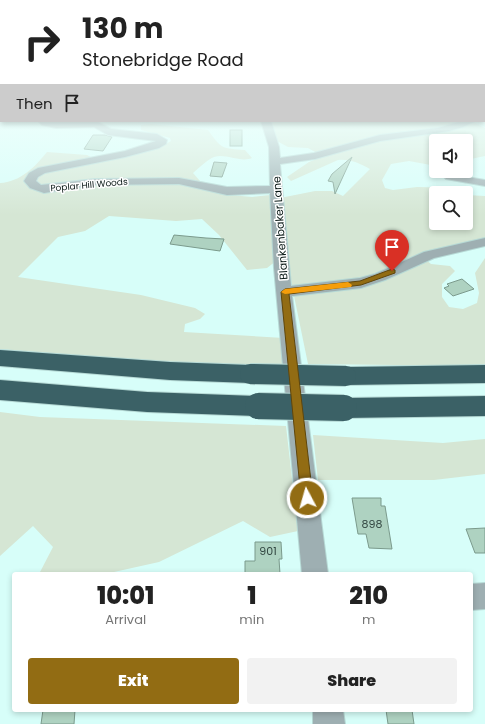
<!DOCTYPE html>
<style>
body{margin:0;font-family:Poppins,sans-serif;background:#f2f2f2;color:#222;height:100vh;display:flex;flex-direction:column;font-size:15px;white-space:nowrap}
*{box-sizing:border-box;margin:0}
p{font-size:13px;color:#767676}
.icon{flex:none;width:22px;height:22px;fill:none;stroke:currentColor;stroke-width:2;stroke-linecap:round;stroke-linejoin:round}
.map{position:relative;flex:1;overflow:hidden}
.side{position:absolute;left:12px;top:572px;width:461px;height:140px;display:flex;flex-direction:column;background:#fff;border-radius:4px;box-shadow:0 2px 6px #0003}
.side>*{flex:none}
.guide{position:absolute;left:0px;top:0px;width:485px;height:122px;box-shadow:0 2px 6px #0003;background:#fff;color:#222;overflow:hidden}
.buttons{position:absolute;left:429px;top:134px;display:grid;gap:8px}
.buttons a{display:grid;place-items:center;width:44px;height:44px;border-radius:4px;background:#fff;box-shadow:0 2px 6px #0003;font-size:20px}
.pin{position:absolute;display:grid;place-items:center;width:34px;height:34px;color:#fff;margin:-41px -17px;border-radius:50% 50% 50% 0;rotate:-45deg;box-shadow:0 0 4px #0007}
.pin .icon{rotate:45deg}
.me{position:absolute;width:44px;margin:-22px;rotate:354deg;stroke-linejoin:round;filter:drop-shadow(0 0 3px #0008)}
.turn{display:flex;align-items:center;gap:14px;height:84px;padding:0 16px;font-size:18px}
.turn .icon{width:52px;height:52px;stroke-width:2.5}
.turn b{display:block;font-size:28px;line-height:34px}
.then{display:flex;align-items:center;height:38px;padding:0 16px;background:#0003;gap:8px;font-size:15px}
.eta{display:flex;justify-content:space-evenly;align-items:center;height:68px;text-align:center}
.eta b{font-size:24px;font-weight:800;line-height:28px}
.button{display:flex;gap:8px;margin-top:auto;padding:8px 16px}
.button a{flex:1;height:46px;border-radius:4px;background:#926c13;color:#fff;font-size:16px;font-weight:800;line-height:46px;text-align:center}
.button a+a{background:#f2f2f2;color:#222}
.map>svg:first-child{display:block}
</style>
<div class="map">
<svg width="485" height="724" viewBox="0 0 485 724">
<rect width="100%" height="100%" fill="#d7fef9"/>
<g fill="#d5e6d4">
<polygon points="272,121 466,121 439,129 399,134 319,154 308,148 288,147 277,141"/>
<path d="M475,123L485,128V156L466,160V141H436V166L409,161L391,164L382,180L385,188L393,190L417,187L462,188L465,193H436V223H466V195L485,196V239L419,254L431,264L450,266L455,271L442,284V297L449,307L463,309L477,303L479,293L475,273L485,258V366L308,364L292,286L280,198L315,191H332L343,196L370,169C359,163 350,159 338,160L291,181L287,177L309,162L338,151L381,140L433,134Z"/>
<path d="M151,124L208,130C222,150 222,148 245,150L252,158C240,163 226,153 214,157C207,160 199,168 193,173L200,181L220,186L231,195L252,197L270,195L276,261L267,268L247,270L219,235L202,219L176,221L109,216L85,231L58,237L18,277L141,295L195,308L205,314L200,319L185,324L184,332L284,338V366L149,361L0,349V183C20,182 35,167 47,152L87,155L99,161L159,148L171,141L170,138L141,130V125Z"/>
<polygon points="0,412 40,417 286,426 298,531 270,537 243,521 159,562 105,574 39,574 53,547 33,526 0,556"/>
<polygon points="313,435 443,443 485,439 485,474 434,480 318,480"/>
</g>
<g fill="#aed2c1" stroke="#7b9a8c">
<rect x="230" y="130" width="12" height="16"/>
<polygon points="93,135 105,135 112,137 103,151 84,149"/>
<polygon points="352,157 335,194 333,182 328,181 332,174"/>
<polygon points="214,162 227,163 222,177 210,176"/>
<polygon points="174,235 206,238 224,239 220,251 170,244"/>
<polygon points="462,279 474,289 453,296 444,288 449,286 447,284"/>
<polygon points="352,498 381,498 381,506 385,506 392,549 369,548 366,534 358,534"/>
<polygon points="485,528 485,553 475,553 466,529"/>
<polygon points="255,542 281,542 282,559 279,559 280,574 245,573 245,561 255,561"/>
<polygon points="43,710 75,710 74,724 41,724"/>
<polygon points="386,710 412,710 414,724 388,724"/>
</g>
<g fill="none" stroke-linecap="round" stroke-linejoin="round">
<g stroke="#b6d9d5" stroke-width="2">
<g id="minor">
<polygon points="38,121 96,121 111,129 157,134 167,140 166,144 159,148 125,157 45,173 38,177 36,181 41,185 95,179 179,178 227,187 270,186 269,147 261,121 271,121 279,147 280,158 314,153 380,135 438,128 462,121 475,121 463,127 449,131 380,141 315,159 280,164 291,286 360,278 375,274 424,252 485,238 485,246 434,258 385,280 361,288 292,296 328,574 302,574 274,268 270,193 227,195 179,184 95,185 44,193 30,188 24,181 29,173 38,168 125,151 156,141 108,135 94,127 56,128 42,125"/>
<polygon points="450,174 485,180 485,186 446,179 444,177 446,175"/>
<polygon points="485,583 485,609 471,610 471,584"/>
<polygon points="313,710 343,710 345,724 313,724"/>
</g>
</g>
<g stroke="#b6d9d5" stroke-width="2">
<g id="highway">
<polygon points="0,350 170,362 250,365 258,368 261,374 258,380 250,383 170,380 0,366"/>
<polygon points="485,365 485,383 346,385 338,382 335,376 338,370 346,367"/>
<polygon points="0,380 147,392 258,396 266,399 270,406 266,413 258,416 147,412 0,400"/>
<polygon points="485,396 485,416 344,418 336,415 332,408 336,401 344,398"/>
</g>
</g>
<use href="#minor" fill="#9eafb2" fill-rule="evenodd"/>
<use href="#highway" fill="#3b6166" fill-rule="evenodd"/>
<g stroke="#b6d9d5" stroke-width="22" stroke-linecap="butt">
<polyline id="highway-bridge-far1" points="250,374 346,376"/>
</g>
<g stroke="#b6d9d5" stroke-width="28" stroke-linecap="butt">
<polyline id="highway-bridge" points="258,406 344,408"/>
</g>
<use href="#highway-bridge-far1" stroke="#3b6166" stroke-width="20"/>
<use href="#highway-bridge" stroke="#3b6166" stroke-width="26"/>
</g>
<linearGradient id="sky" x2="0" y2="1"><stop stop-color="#8abadf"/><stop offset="0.53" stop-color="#edfffc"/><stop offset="1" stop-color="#edfffc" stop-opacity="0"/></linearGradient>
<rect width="485" height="215" fill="url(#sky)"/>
<polygon fill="#926c13" stroke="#5f460c" points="392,269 395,270 395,273 361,285 289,294 313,498 311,502 307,504 303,502 301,498 281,292 285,289 360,281"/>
<polygon fill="#f59e0b" points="348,282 352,285 351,287 285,294 281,292 285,289"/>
<g text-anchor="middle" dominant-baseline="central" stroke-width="3" stroke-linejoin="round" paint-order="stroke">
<g font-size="9" fill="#091816" stroke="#fff">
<text transform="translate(89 185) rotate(-5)">Poplar Hill Woods</text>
</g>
<g font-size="11" fill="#091816" stroke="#fff">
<text transform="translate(280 228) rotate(-94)">Blankenbaker Lane</text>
</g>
<g font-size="11" fill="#324641">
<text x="372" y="524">898</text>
<text x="268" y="551">901</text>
</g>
</g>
</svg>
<div class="buttons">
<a><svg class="icon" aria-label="sound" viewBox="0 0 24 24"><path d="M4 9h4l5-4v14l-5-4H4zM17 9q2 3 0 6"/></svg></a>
<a><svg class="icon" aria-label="search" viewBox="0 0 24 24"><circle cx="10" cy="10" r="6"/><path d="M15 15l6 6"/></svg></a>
</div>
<div class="pin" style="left:392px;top:271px;background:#d93025"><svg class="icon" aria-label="arrive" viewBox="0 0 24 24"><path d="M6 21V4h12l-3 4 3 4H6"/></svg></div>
<svg class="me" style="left:307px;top:498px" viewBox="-20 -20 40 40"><circle r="17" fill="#926c13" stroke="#fff" stroke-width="3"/><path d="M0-11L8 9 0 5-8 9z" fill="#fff"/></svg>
<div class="guide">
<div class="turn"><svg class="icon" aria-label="right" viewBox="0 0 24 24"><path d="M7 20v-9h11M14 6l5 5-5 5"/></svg><div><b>130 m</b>Stonebridge Road</div></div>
<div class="then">Then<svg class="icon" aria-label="arrive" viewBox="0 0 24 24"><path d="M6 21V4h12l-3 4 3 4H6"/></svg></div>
</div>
<section class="side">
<div class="eta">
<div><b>10:01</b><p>Arrival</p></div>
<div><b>1</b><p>min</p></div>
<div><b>210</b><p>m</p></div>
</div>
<div class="button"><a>Exit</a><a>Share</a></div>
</section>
</div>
